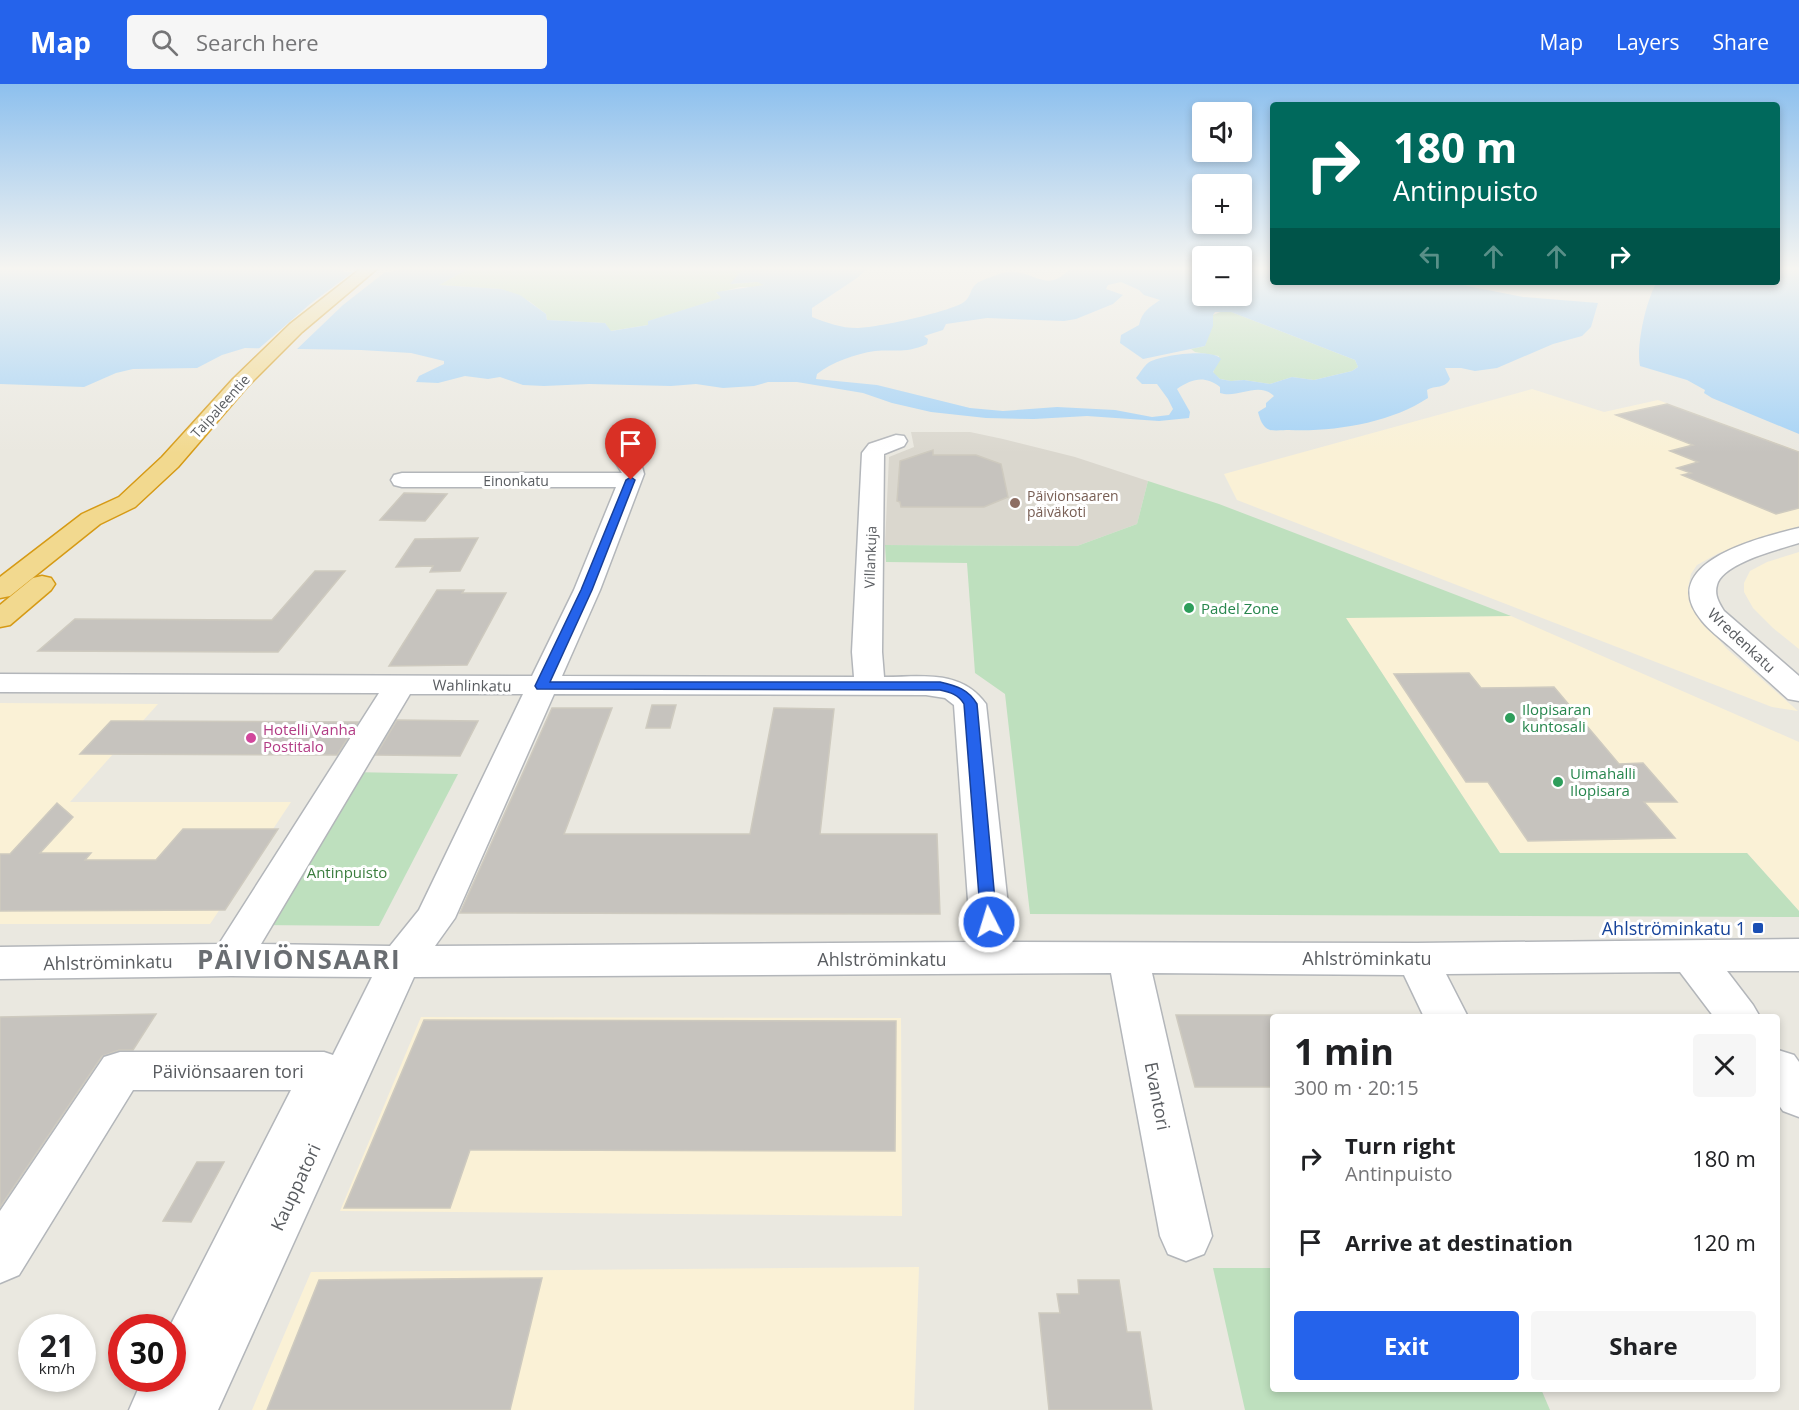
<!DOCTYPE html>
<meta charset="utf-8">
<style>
body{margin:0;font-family:"Open Sans",sans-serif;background:#f6f6f6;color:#202124;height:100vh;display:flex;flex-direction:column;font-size:22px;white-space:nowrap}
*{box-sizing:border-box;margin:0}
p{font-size:20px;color:#757577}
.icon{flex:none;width:33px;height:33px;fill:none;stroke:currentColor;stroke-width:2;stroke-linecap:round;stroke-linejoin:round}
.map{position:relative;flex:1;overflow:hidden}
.panel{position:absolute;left:1270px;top:930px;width:510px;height:378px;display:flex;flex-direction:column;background:#fff;border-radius:6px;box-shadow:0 3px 9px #0003}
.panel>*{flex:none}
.guide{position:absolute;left:1270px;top:18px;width:510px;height:183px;border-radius:6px;box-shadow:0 3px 9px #0003;background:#00695c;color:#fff;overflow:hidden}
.buttons{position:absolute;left:1192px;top:18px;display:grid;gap:12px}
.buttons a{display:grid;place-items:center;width:60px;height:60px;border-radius:6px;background:#fff;box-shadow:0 3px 9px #0003;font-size:30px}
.speed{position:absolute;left:18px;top:1230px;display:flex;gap:12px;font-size:30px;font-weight:700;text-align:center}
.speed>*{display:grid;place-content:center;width:78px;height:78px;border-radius:50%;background:#fff;box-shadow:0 3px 9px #0003;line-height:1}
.speed small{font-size:15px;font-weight:400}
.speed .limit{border:9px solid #d22;background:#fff;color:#111}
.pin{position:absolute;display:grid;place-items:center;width:51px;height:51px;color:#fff;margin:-62px -26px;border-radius:50% 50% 50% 0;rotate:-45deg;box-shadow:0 0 6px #0007}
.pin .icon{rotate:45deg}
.me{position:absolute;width:66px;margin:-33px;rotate:355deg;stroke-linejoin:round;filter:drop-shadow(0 0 4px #0008)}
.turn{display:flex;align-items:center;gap:21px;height:126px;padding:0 24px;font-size:27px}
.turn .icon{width:78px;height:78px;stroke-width:2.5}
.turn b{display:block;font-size:42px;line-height:51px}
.lanes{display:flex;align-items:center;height:57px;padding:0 24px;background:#0003;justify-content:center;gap:30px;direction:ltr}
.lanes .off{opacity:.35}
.round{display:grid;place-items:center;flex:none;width:63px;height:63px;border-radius:6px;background:#f6f6f6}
.summary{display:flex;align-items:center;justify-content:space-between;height:102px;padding:0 24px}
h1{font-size:36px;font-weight:700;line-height:45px}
.primary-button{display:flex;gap:12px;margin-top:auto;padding:12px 24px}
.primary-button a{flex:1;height:69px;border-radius:6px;background:#2563eb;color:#fff;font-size:24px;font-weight:700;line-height:69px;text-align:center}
.primary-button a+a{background:#f6f6f6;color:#202124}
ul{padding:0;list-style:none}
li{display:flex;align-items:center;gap:18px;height:84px;padding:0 24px}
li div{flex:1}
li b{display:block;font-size:22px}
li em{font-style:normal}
header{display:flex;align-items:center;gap:36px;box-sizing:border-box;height:84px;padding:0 30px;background:#2563eb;color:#fff}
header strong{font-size:28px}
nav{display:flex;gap:33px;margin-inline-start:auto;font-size:21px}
.search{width:420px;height:54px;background:#f6f6f6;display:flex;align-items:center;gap:15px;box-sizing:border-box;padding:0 21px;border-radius:6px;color:#757577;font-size:22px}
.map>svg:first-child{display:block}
</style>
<header>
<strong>Map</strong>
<div class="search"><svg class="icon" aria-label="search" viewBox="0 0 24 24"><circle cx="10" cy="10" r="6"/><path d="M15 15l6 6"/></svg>Search here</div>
<nav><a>Map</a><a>Layers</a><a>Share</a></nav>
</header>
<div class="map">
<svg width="1799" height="1326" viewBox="0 0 1799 1326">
<rect width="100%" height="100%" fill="#eae8e0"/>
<g fill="#faf1d6">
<polygon points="1532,305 1604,328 1658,316 1799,367 1799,444 1719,469 1697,481 1691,490 1688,504 1690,520 1704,539 1727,565 1798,627 1772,623 1237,416 1224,390"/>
<polygon points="1799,468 1799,565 1773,544 1753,524 1744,508 1744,499 1750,487 1767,478"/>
<polygon points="1511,532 1799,658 1799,827 1747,769 1500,769 1345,533"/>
<polygon points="0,619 158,620 70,718 291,718 210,840 0,840"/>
<polygon points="421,933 901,934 902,1132 340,1127"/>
<polygon points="919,1183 914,1326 252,1326 311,1188"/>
</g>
<polygon fill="#dad7ce" points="911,348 970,348 1003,355 1075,373 1148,397 1137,440 1077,462 885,461 889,373 914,363"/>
<g fill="#bee0be">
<polygon points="472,183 750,183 743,185 731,200 757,198 765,200 757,203 740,203 716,209 722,214 649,237 648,241 610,247 605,239 547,236 546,230 529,217 501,205 438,201"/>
<polygon points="1223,227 1231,228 1355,276 1358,283 1352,287 1314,296 1292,293 1270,300 1244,296 1231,297 1220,295 1213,289 1219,272 1195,268 1191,265 1205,262 1213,231"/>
<polygon points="1148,397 1219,420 1511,532 1346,534 1500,769 1747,769 1799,827 1799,833 1030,830 1005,610 975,589 967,479 886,478 885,461 1077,462 1137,440"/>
<polygon points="349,688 458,690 379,842 251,841"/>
<polygon points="1213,1184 1273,1184 1274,1305 1541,1305 1550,1326 1245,1326"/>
</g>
<g fill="#a4d2f6" fill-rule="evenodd">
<path d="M0,183H337L344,188H391L405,183H472L439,201L501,205L520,211L546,230L547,236L605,239L611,247L648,241V237L721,214L716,208L764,201L757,198L730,200L743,185L750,183H869L857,194L812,224V233C827,239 841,244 857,244C875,244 950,228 964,218C970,214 970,207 974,202C978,197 988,194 994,192C1001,189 1009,187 1016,188C1039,191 1048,208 1071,184L1069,183H1203V212H1242V183H1273L1274,198H1447L1523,213L1598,219L1591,243L1582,252L1553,260L1497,284L1475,287L1461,284H1445L1450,295C1445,305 1435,301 1427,306L1428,314C1390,339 1334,348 1289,346C1284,346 1276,347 1270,346C1262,343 1260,335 1258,328L1266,323V319L1274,312C1258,297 1238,315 1220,309V303C1204,291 1192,295 1177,305L1190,328L1189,334L1159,337L1087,332L1034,335L986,334L931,328L892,319L863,309L797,298H768L754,302L723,304L696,300L671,302L589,300L544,302L523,301L500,293L488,295L465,292L438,299L416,298L419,292L444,280V277L411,269L361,266L245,264L222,271L197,284L133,285L116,289L84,303L0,300ZM1121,198L1139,206L1144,211L1160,216C1150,223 1142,227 1139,241L1121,251L1120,259L1143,275L1205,262L1213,242V231L1215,228H1231L1355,276L1358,283L1352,287L1314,296L1292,293L1270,300L1244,296L1231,297L1220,295L1213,288L1221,275C1212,264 1159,271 1148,279C1144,282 1140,289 1136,294L1142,300H1157L1168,315L1173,325L1169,331L1152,333L1115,326L1057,323L1003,327L970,324L877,301L816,295L817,290C832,278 855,270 875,267C897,265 905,270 927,260L928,255L924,252L943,246L946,240L987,234L1064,237L1076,235L1113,220L1123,211L1106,205L1108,201Z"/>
<path d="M1778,183H1799V350L1712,314L1704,309L1705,306L1687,296L1640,282C1636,262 1646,216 1657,198H1778Z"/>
</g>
<polygon fill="#eae8e0" points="357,185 389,185 343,221 295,267 256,267 310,220"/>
<g fill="#c6c3be" stroke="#cecabf" stroke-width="1.5">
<polygon points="1667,320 1799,368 1799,424 1776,430 1682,391 1691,389 1677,384 1698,378 1670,367 1693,361 1616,331"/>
<polygon points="933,366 933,371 976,371 1001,380 1008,413 984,423 901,423 900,418 897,417 900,377"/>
<polygon points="404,409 447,410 425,437 380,436"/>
<polygon points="478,454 460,487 430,488 433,482 396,483 415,455"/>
<polygon points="315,487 345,487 278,568 38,567 75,535 272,536"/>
<polygon points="437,506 464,506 462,509 506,509 467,581 389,582"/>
<polygon points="1469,589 1481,604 1554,603 1619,680 1643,679 1677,718 1644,718 1675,754 1528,757 1488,698 1466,698 1394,590"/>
<polygon points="652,621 676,621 670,644 646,644"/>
<polygon points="552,624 612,624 564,750 750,750 774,624 834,625 820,750 937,750 940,830 460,829"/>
<polygon points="397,636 478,637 460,672 376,671"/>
<polygon points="111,637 129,637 358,638 337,671 80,670"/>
<polygon points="57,719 73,733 40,769 91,769 85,776 156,776 183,745 278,745 225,826 0,827 0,770 10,770"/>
<polygon points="156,930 133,966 119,966 102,972 0,1123 0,933"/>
<polygon points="1176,931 1274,931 1274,1003 1195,1003"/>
<polygon points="424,936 896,937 895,1067 470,1066 450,1124 344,1124"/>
<polygon points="197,1078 224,1078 191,1138 163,1137"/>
<polygon points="542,1194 510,1326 267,1326 319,1196"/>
<polygon points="1078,1196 1119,1196 1127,1248 1140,1248 1152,1326 1049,1326 1039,1229 1060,1229 1057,1210 1079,1210"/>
</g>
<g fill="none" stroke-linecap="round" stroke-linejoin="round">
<g stroke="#b3b6ba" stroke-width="3">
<g id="minor">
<path d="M896,351L904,352L907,357L904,362L884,370L882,568L884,593C922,593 961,585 986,620L1012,858L1417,859L1799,855V887H1727L1753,921L1760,933H1714L1680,888L1446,890L1468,933H1424L1404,891L1152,889L1212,1152L1204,1170L1186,1177L1168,1170L1160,1152L1111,889L414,893L218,1326H129L143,1294H172V1244H169L291,1006H133L19,1191L0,1199V1127L104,973L120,968H324L333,971L372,893L231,892L0,895V863L219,860L379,609L0,608V590L532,592L574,506L616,403H402L394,401L391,396L394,391L402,389H622L611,371L614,366C630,363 641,375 644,390L600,506L562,592L854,593L852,568L862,369L869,360ZM410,610H523L419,826L390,862L261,860ZM554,610L926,611L945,614L954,621L971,858L435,862L455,834Z"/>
<path d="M1799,444V459C1780,465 1722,479 1717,501C1714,511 1719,519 1724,527L1799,592V617L1788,615C1768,597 1749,580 1729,562C1720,554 1709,546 1702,537C1653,479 1761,453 1799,444Z"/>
<polygon points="1778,966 1794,971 1799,978 1799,1033 1783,1027 1778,1020"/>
</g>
</g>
<g stroke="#d69a15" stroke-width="3">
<g id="highway">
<polygon points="363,183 379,183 302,248 247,303 178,383 135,423 100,440 10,512 0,514 0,493 82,430 119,413 162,373 233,295 290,240"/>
<polygon points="42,492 51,494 55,500 51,506 10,541 0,543 0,521 33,494"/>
</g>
</g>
<use href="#minor" fill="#fff" fill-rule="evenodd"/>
<use href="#highway" fill="#f2d98f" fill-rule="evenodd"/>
</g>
<linearGradient id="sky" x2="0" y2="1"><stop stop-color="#8dc0ee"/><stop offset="0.5" stop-color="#f6f5f1"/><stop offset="1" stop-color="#f6f5f1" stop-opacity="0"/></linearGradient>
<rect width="1799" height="369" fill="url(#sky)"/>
<path fill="#2563eb" stroke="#184099" stroke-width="1.5" d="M631,393L635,396L592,506L550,598H940C957,602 968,605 977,620L997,838L995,842H983L981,838L964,620C959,611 950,608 940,606L537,605L535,602L581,506L626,396Z"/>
<circle fill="#8d6e63" stroke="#fff" stroke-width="2" cx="1015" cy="419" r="6"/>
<g fill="#2e9e5b" stroke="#fff" stroke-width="2">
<circle cx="1189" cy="524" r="6"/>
<circle cx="1510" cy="634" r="6"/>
<circle cx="1558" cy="698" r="6"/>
</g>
<circle fill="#d1479c" stroke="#fff" stroke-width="2" cx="251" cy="654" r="6"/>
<rect fill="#1a4fb4" stroke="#fff" stroke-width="2" x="1752" y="838" width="12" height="12" rx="3"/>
<g text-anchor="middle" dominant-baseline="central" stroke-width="6" stroke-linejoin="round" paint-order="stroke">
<g font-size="14" fill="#595c60" stroke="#fff">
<text transform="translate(220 322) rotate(-48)">Taipaleentie</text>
<text x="516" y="396">Einonkatu</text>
<text transform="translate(870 473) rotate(-88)">Villankuja</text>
</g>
<g font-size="14" fill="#785e54" stroke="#fff" text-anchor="start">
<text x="1027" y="411">Päivionsaaren<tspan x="1027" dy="16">päiväkoti</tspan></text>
</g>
<g font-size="15" fill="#27864d" stroke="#fff" text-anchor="start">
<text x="1201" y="524">Padel Zone</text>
<text x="1522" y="625">Ilopisaran<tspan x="1522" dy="17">kuntosali</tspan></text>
<text x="1570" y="689">Uimahalli<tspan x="1570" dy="17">Ilopisara</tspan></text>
</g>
<g font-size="15" fill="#595c60" stroke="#fff">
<text transform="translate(1742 556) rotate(43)">Wredenkatu</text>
<text transform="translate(472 601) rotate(1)">Wahlinkatu</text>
</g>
<g font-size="15" fill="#b23c85" stroke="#fff" text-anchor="start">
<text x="263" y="645">Hotelli Vanha<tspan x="263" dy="17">Postitalo</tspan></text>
</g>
<g font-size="15" fill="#3b7d3e" stroke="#fff">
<text x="347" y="788">Antinpuisto</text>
</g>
<g font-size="18" fill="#164399" stroke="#fff" text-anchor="end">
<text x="1746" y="844">Ahlströminkatu 1</text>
</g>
<g font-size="18" fill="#595c60" stroke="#fff">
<text x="1367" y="874">Ahlströminkatu</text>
<text x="882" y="875">Ahlströminkatu</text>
<text transform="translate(108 878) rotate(-1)">Ahlströminkatu</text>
<text x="228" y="987">Päiviönsaaren tori</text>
<text transform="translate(1158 1012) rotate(79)">Evantori</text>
<text transform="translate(295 1103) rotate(-65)">Kauppatori</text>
</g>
<g font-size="26" font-weight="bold" letter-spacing="1.5" fill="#6a6e72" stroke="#fff">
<text x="299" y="875">PÄIVIÖNSAARI</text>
</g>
</g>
</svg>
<div class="buttons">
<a><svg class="icon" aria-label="sound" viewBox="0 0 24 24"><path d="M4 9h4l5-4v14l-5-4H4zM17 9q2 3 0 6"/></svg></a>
<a>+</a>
<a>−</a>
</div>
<div class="speed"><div>21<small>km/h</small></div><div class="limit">30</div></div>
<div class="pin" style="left:631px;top:396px;background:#d93025"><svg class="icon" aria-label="arrive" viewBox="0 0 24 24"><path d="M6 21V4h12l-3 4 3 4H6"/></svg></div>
<svg class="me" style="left:989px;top:838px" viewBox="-20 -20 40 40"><circle r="17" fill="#2563eb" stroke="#fff" stroke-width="3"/><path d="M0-11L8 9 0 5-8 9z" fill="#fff"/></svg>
<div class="guide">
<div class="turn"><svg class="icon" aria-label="right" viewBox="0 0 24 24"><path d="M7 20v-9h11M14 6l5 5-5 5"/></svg><div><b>180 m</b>Antinpuisto</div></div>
<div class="lanes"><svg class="icon off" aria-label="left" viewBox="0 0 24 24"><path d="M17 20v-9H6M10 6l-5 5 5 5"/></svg><svg class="icon off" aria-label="ahead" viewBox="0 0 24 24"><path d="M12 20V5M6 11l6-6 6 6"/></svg><svg class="icon off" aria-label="ahead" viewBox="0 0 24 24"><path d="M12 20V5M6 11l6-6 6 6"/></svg><svg class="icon" aria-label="right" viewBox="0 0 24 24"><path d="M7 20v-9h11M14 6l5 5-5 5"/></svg></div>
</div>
<section class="panel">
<div class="summary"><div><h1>1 min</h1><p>300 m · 20:15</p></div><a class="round"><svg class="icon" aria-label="close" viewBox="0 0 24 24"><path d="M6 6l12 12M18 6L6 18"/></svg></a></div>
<ul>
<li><svg class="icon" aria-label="right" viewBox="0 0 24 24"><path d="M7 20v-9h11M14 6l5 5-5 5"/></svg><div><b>Turn right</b><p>Antinpuisto</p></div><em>180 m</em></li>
<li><svg class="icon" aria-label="arrive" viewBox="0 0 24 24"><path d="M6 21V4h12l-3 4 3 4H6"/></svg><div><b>Arrive at destination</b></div><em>120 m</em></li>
</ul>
<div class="primary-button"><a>Exit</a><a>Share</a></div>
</section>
</div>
